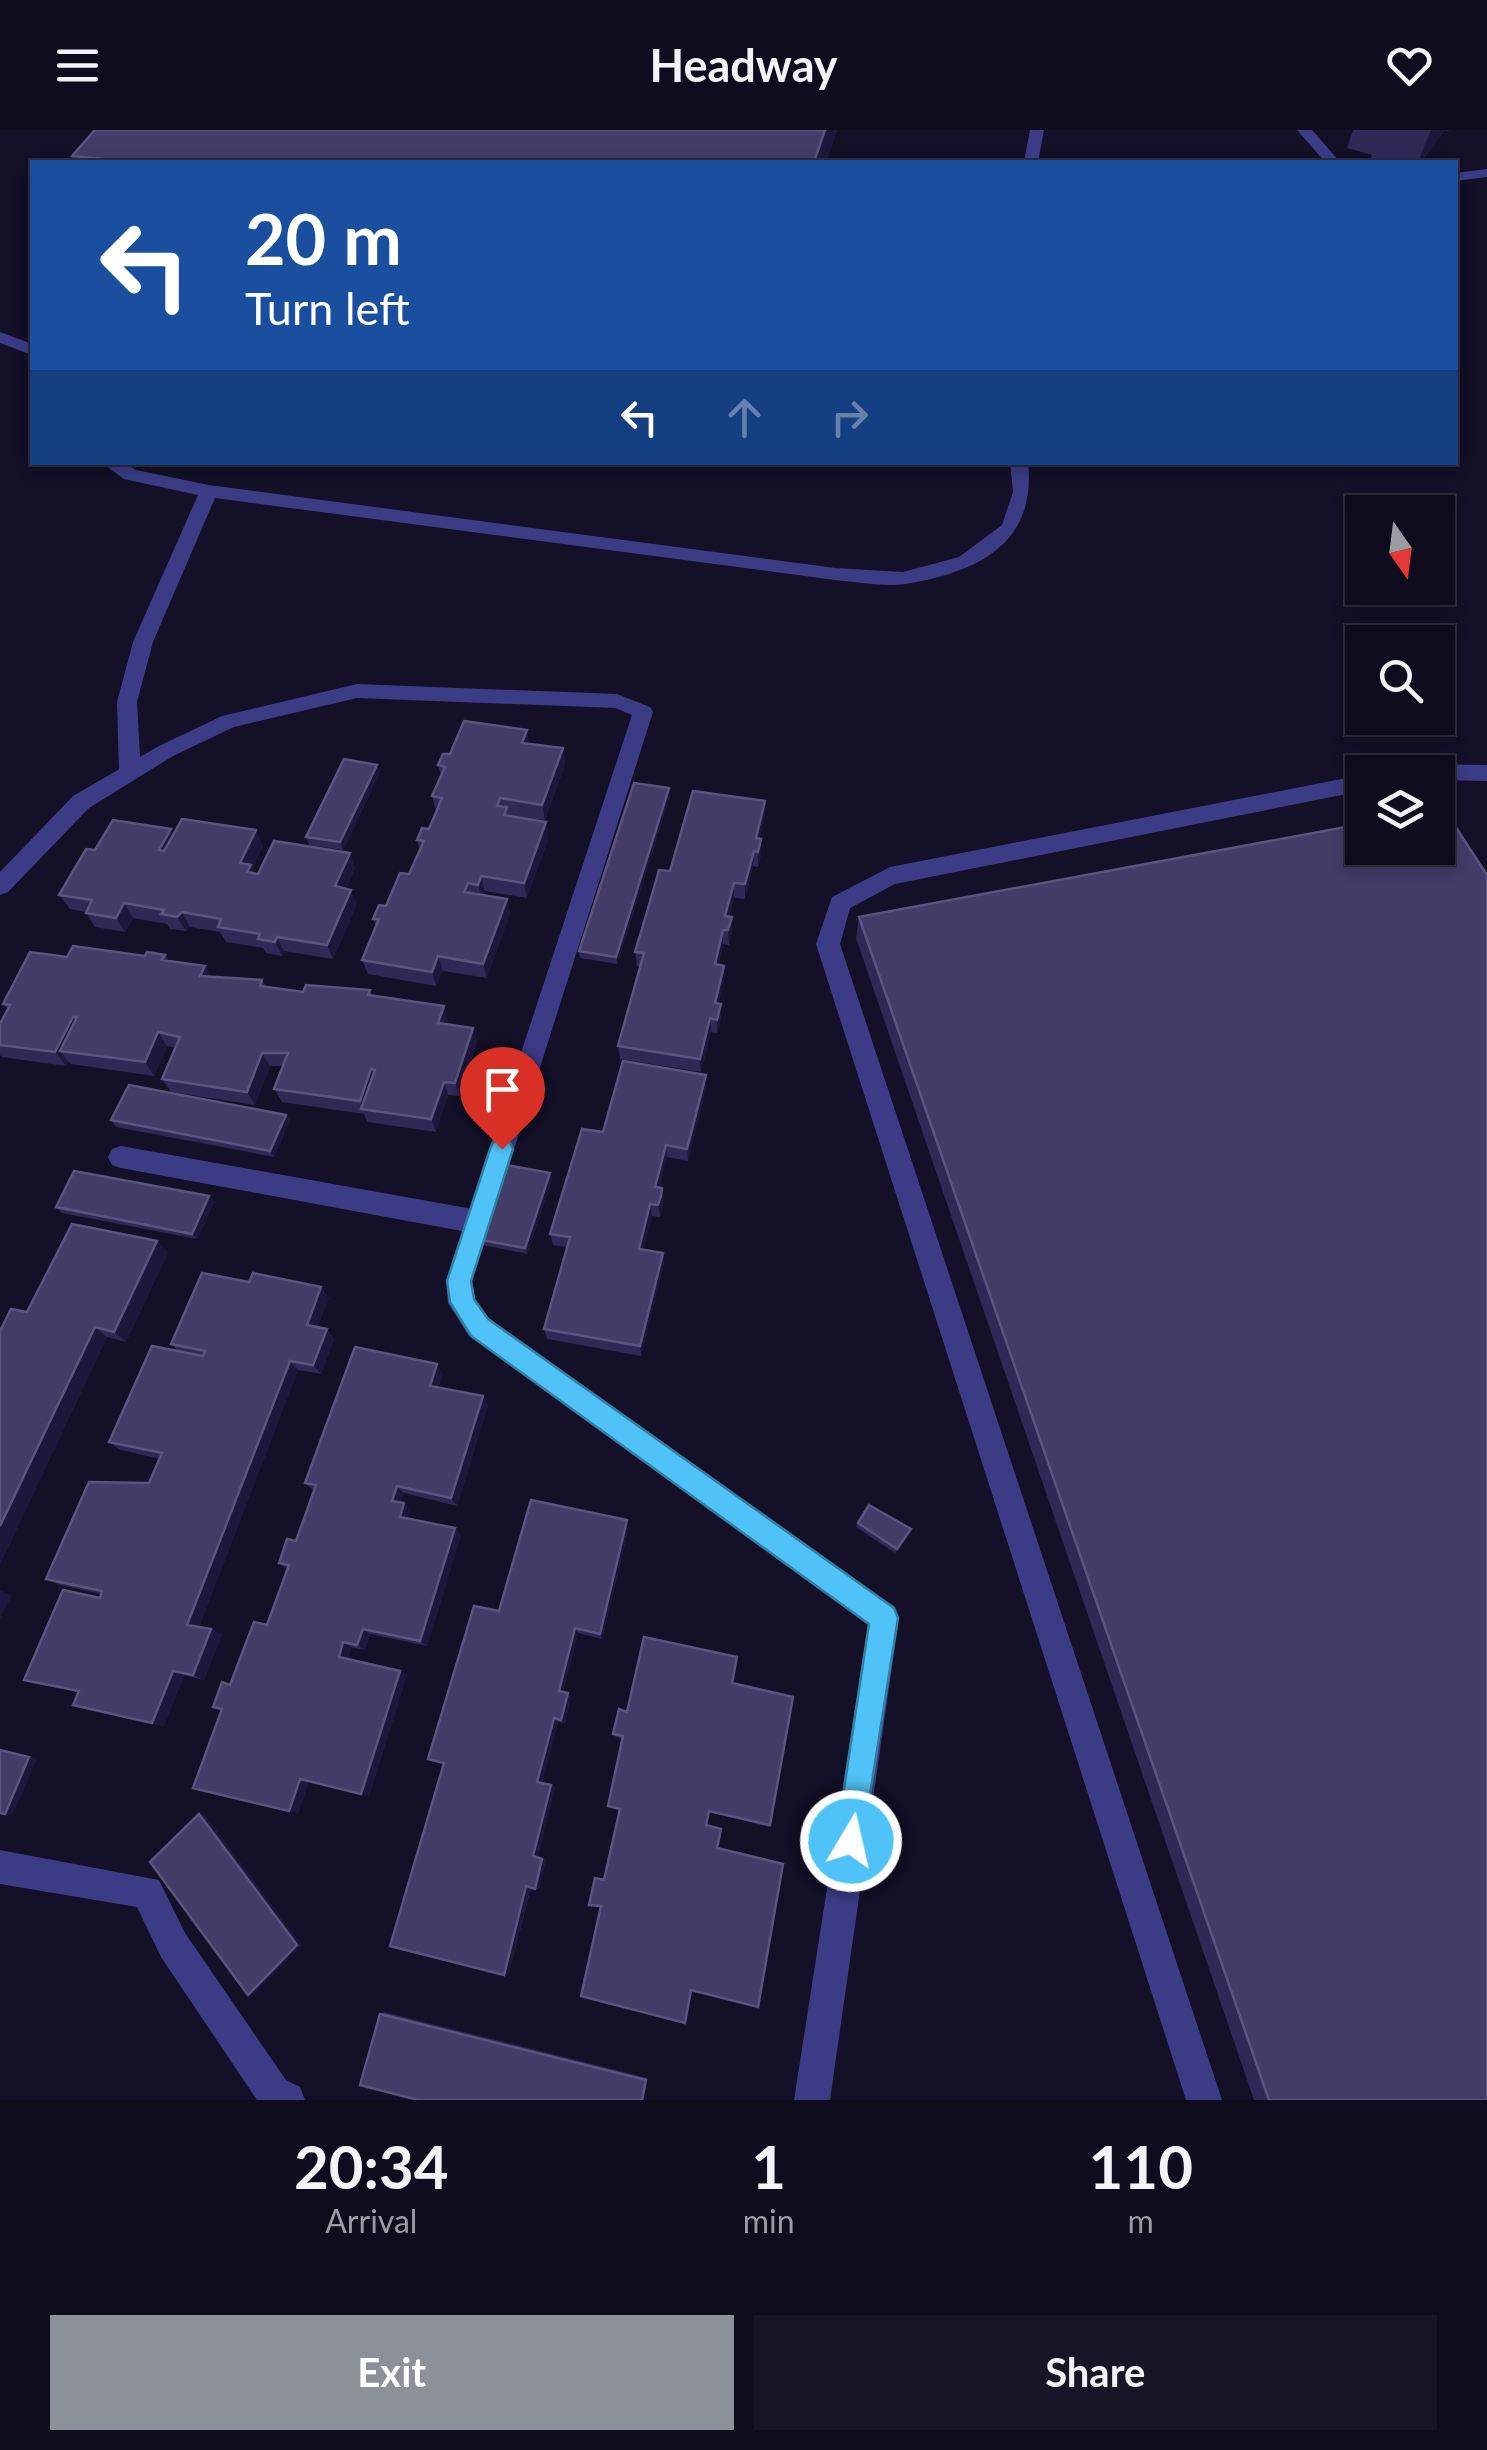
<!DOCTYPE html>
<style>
body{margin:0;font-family:Lato,sans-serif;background:#171526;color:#f1f3f6;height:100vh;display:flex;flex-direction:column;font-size:38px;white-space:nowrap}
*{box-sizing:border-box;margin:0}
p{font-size:32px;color:#9b9ba4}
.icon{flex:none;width:55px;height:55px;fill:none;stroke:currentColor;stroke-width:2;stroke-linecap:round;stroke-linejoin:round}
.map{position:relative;height:1970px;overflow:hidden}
.drawer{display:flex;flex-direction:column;background:#0e0c1d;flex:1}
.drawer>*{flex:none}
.guide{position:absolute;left:30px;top:30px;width:1428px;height:305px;border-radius:0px;box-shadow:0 5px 15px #0003,0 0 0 2px #2e2c3b;background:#1a4fa0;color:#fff;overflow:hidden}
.needle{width:65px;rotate:166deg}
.buttons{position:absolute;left:1345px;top:365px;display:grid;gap:20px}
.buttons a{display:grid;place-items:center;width:110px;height:110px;border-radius:0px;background:#0e0c1d;box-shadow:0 5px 15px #0003,0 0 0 2px #2e2c3b;font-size:50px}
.pin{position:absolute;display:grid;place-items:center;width:85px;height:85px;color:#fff;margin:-102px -42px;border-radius:50% 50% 50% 0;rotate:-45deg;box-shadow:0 0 10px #0007}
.pin .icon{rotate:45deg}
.me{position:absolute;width:110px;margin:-55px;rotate:9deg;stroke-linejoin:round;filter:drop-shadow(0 0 8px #0008)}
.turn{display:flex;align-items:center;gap:35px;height:210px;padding:0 50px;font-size:45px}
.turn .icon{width:130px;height:130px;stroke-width:2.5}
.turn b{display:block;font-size:70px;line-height:85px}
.lanes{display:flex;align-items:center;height:95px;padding:0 50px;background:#0003;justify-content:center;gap:50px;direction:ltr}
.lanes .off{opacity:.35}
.eta{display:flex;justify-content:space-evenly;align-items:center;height:170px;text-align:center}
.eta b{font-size:60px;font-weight:700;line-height:70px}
.action{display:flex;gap:20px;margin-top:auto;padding:20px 50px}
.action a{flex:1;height:115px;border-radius:0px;background:#8c9099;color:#fff;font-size:40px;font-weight:700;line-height:115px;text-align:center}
.action a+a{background:#171526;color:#f1f3f6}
header{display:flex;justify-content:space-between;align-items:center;height:130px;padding:0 50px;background:#0e0c1d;font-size:45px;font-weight:700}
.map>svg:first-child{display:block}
</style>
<header><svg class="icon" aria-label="menu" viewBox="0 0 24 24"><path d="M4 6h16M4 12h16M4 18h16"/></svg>Headway<svg class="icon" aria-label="heart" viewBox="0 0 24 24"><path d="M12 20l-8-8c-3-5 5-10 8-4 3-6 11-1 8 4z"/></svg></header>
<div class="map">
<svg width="1487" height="1970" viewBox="0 0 1487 1970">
<rect width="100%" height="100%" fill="#131027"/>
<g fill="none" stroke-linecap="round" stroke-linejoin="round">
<g fill="#3b3c85" fill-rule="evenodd">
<polygon points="1030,0 1044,0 1038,32 1024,32"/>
<polygon points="1297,0 1312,0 1340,32 1325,32"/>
<polygon points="1487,39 1487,47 1455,51 1455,43"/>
<polygon points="0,202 32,214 32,225 0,213"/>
<path d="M101,332H123L136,340L209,355L835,438L903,442L959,427L1002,395L1013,362L1010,332H1028C1037,414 978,442 906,454C884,457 857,452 835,450L215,368L153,512L137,572L141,643L130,651L119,643L117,572L133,512L198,365L124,349Z"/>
<polygon points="1417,634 1487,635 1487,651 1438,650 1438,642 1407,642"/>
<polygon points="1362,645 1362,661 895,754 850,778 840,814 1222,1970 1186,1970 816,814 832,767 890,737"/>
<polygon points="121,1016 478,1080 487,1084 491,1092 487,1100 478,1104 121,1038 112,1035 108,1027 112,1019"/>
</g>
<g fill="#3b3c85" fill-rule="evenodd">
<polygon points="357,554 617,564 650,577 653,582 472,1151 475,1169 489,1188 895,1477 899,1488 830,1970 794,1970 868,1495 469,1206 448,1173 446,1151 632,585 615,578 357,568 234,597 173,626 89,678 8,762 0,765 0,742 73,666 159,616 222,586"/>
<polygon points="0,1720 159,1750 185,1803 286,1950 300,1957 305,1970 257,1970 161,1827 137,1777 0,1754"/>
</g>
</g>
<g fill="#302955">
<polygon points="837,0 826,32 74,32 72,26"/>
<polygon points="1353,0 1452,0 1444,1 1421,32 1383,32 1370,30 1372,25 1347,18"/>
<polygon points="530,614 563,618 565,634 545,690 509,685 549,707 527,768 485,761 483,765 507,769 510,783 487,848 443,841 436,856 368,844 362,830 376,797 373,789 386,776 409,744 420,720 417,710 429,699 436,681 432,666 441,646 438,635 450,624"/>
<polygon points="377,635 380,643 343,720 309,715 306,707"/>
<polygon points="670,666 617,834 580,828 579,821"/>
<polygon points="765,687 759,709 761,724 758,737 753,736 745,769 734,768 729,787 732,787 732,802 729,815 723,814 718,835 724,836 724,850 718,873 721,888 717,903 711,902 701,942 620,929 618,916 641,837 637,836 635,822 670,741"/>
<polygon points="174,703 263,716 253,737 256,744 355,738 346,759 357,774 333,829 284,821 282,826 266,823 263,818 226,812 220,802 190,797 186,801 170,799 167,794 133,788 125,802 95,797 86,782 70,779 59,765"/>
<polygon points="859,787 1487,1970 1254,1970 856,808"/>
<polygon points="165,825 169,831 205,836 211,847 262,850 266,857 303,862 370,860 373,866 444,876 448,890 447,894 477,911 460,966 448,965 436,1002 367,992 364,984 282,972 274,959 283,936 270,936 255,975 171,962 162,949 176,918 167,916 154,946 71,934 68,931 66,936 2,927 0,925 0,894 8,879 3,874 67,827 145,826"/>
<polygon points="706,958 688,1031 667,1027 659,1058 664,1070 662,1078 660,1087 652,1086 643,1120 663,1123 664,1134 641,1226 547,1209 544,1199 567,1117 553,1115 550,1104 603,1002"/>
<polygon points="286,985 290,991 274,1027 116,997 111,990"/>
<polygon points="550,1043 552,1049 527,1124 483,1115 481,1110"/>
<polygon points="209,1066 214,1072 197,1109 62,1083 56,1077"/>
<polygon points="168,1122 126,1212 107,1207 0,1434 0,1201 27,1182"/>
<polygon points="329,1168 317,1197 327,1199 334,1209 321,1244 298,1240 199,1497 211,1499 222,1504 204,1550 184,1545 164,1596 73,1575 78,1562 24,1550 100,1468 101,1464 60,1455 46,1449 149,1353 160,1329 121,1320 109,1312 179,1221 171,1214"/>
<polygon points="443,1244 438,1257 483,1266 488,1275 457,1376 404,1363 400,1372 411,1380 408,1388 461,1405 427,1516 370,1504 365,1520 351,1517 348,1529 400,1541 407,1545 369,1666 309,1651 298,1683 222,1580 213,1577 230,1555 267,1495 287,1439 279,1433 296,1411 314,1361 305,1353"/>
<polygon points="858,1393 909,1402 895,1423 856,1397"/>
<polygon points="629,1397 602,1509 578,1503 563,1562 568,1563 571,1567 565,1593 558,1592 542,1653 555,1657 538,1726 546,1729 539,1759 531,1758 509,1843 504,1845 499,1481"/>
<polygon points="737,1527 733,1553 793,1567 769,1697 709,1682 707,1696 718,1718 685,1893 601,1776 598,1748 605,1749 620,1679 608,1676 622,1609 616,1607 613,1604 627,1582"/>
<polygon points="384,1882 647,1948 643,1970 380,1884"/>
</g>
<g fill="#1d173b">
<polygon points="825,0 837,0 826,32 814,32"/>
<polygon points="1431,0 1452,0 1444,1 1421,32 1418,32"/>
<polygon points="527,600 530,616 522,613"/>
<polygon points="563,618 565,634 545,690 542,675"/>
<polygon points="377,635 380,643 343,720 340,712"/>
<polygon points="669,658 670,666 617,834 616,827"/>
<polygon points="765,671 765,687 756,724 756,708"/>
<polygon points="546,692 549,707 527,768 524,753"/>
<polygon points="171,699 179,714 168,735 159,720"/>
<polygon points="256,700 263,716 253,737 259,750 254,757 240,733"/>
<polygon points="761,709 761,724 758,737 758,722"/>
<polygon points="754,721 753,736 745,769 745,754"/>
<polygon points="350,723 355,738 341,771 335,756"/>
<polygon points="481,746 485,761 482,770 478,755"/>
<polygon points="734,753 734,768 725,800 725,786"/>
<polygon points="351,760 357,774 333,829 327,815"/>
<polygon points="507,769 510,783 487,848 483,834"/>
<polygon points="124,773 133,788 125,802 116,788"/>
<polygon points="182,782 190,797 186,801 177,787"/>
<polygon points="732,787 732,802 729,815 728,800"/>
<polygon points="723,800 723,814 715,848 715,834"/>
<polygon points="277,807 284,821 282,826 275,812"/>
<polygon points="438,826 443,841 436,856 432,842"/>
<polygon points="205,836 213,850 200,846"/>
<polygon points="724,836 724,850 715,887 715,873"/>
<polygon points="721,874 721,888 717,903 717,890"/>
<polygon points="444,876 448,890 443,906 438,893"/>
<polygon points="73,887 83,900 60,921 68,931 66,936 55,922"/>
<polygon points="710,888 711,902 701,942 700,929"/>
<polygon points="473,898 477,911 460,966 455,953"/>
<polygon points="158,902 167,916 154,946 145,932"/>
<polygon points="262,923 270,936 255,975 247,962"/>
<polygon points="371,939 377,952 363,979 360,971"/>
<polygon points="706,945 706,958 688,1031 687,1019"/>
<polygon points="444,952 448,965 436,1002 431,989"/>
<polygon points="286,985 290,991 274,1027 270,1021"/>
<polygon points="666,1015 667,1027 657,1069 655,1057"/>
<polygon points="550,1043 552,1049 527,1124 525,1118"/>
<polygon points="662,1058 664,1070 660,1087 658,1075"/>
<polygon points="209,1066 214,1072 197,1109 192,1104"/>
<polygon points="650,1074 652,1086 641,1130 639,1119"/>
<polygon points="157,1111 168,1122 126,1212 114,1202"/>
<polygon points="663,1123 664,1134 641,1226 640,1216"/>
<polygon points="321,1157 329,1168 314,1205 307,1195"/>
<polygon points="95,1197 107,1207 0,1434 0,1396"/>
<polygon points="327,1199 334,1209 321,1244 313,1235"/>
<polygon points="290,1231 298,1240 198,1500 187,1495"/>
<polygon points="437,1234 443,1244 436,1265 430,1256"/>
<polygon points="483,1266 488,1275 457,1376 451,1368"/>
<polygon points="397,1356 404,1363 398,1378 392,1371"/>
<polygon points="404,1373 411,1380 406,1394 400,1387"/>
<polygon points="627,1390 629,1397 602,1509 600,1504"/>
<polygon points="455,1398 461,1405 427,1516 420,1511"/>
<polygon points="0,1460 12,1465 0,1489"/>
<polygon points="575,1498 578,1503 562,1565 559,1561"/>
<polygon points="211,1499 222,1504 204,1550 193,1545"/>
<polygon points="363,1499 370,1504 365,1520 357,1515"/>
<polygon points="343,1512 351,1517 347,1531 339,1527"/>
<polygon points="173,1541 184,1545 164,1596 152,1593"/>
<polygon points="400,1541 407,1545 369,1666 361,1664"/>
<polygon points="568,1563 571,1567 565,1593 561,1590"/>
<polygon points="554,1588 558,1592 542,1654 537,1652"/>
<polygon points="0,1619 37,1628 13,1685 5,1684"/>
<polygon points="300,1649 309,1651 298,1683 289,1681"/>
<polygon points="551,1655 555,1657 538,1726 546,1729 539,1759 535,1759 533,1726"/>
<polygon points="199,1684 205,1685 302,1815 254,1864 248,1865"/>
<polygon points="526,1756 531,1756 509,1843 504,1845"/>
</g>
<g fill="#423c67" stroke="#5a547f" stroke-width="2.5">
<polygon points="95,0 825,0 814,32 134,32 72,26"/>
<polygon points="464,591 527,600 522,613 563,618 542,675 500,668 497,676 507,677 504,685 546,692 524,753 481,746 478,755 468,753 464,762 507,769 483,834 438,826 432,842 362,830 379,789 373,789 379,775 386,776 400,743 409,744 424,711 417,710 422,698 429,699 442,668 432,666 445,637 438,635 443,624 450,624"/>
<polygon points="344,629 377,635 340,712 306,707"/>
<polygon points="634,653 669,658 616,827 579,821"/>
<polygon points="693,661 765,671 756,708 761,709 758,722 754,721 745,754 734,753 725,786 732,787 728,800 723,800 715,834 724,836 715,873 721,874 717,890 710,888 700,929 618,916 644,823 635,822 647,782 659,740 670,741"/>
<polygon points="1444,679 1487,745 1487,1970 1269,1970 859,787 1362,694 1362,718 1438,718 1438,680"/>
<polygon points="182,689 256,700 240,733 251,735 247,742 258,744 274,711 350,723 335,756 351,760 327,815 277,807 275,812 258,809 260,804 218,797 221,789 182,782 177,787 161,784 164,780 124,773 116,788 86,783 92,770 59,765 86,719 95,720 113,690 171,699 159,720 164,721"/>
<polygon points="73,816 145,826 147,822 165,825 162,830 205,836 200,846 262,850 260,856 303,862 306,855 370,860 368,865 444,876 438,893 473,898 455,953 444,952 431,989 361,979 375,940 371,939 360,971 274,959 288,923 262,923 247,962 162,949 180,907 158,902 145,932 60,921 77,887 73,887 55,922 0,915 0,894 10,875 3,874 30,822 67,827"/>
<polygon points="623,931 706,945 687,1019 666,1015 655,1057 662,1058 661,1066 658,1075 650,1074 639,1119 663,1123 640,1216 544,1199 570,1107 550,1104 582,999 603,1002"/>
<polygon points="129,955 286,985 270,1021 111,990"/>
<polygon points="507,1035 550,1043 525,1118 481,1110"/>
<polygon points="74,1041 209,1066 192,1104 56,1077"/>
<polygon points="72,1094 157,1111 114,1202 95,1197 0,1396 0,1201 11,1179 27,1182"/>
<polygon points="202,1143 249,1152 253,1143 321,1157 307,1195 327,1199 313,1235 290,1231 187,1495 211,1499 193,1545 173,1541 152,1593 73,1575 79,1561 24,1550 63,1460 100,1468 102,1461 46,1449 89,1352 149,1353 162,1323 109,1312 152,1216 203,1226 205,1221 171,1214"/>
<polygon points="355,1217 437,1234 430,1256 483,1266 451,1368 397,1356 392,1371 404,1373 400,1387 455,1398 420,1511 363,1499 357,1515 343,1512 339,1527 400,1541 361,1664 300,1649 289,1681 193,1658 222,1579 213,1577 222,1552 230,1555 254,1492 267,1495 289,1435 279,1433 287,1409 296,1411 316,1355 305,1353"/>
<polygon points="531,1370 627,1390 600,1504 575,1498 559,1561 568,1563 561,1590 554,1588 537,1652 551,1655 533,1726 542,1729 535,1759 526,1756 504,1845 390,1816 444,1633 428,1629 474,1476 499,1481"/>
<polygon points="869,1375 911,1399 897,1419 858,1393"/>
<polygon points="644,1507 737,1527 732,1553 793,1567 770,1695 709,1681 706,1695 721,1699 717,1718 783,1734 758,1877 691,1860 685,1893 581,1866 601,1776 589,1775 595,1748 604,1750 620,1679 608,1676 623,1606 613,1604 619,1579 627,1582"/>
<polygon points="0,1620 29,1627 5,1684 0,1683"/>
<polygon points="199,1684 297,1815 248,1865 150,1732"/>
<polygon points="380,1884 646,1950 642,1970 418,1970 360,1955"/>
</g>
<polygon fill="#4fc3f7" stroke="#337fa1" stroke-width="2.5" points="502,1009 510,1012 513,1019 471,1151 474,1169 488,1189 894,1478 898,1488 861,1721 851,1726 840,1721 836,1711 869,1494 471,1206 450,1172 447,1151 490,1019 493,1012"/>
</svg>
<div class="buttons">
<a><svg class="needle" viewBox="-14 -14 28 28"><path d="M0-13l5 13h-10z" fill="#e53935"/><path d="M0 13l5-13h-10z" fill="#9b9ba4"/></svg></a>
<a><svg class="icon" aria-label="search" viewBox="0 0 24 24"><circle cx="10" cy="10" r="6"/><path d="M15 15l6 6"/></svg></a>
<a><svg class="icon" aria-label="layers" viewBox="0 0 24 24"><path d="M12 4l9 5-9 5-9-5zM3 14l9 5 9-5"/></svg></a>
</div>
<div class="pin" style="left:502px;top:1019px;background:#d93025"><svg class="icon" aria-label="arrive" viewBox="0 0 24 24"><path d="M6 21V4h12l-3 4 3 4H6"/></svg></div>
<svg class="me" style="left:851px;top:1711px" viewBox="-20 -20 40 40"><circle r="17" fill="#4fc3f7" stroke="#fff" stroke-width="3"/><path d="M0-11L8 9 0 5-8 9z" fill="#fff"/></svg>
<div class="guide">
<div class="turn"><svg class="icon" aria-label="left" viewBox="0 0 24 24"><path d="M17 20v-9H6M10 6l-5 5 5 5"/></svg><div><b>20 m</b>Turn left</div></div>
<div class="lanes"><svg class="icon" aria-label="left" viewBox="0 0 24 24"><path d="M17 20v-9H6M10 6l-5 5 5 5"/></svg><svg class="icon off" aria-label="ahead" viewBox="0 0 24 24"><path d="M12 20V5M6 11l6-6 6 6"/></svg><svg class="icon off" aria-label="right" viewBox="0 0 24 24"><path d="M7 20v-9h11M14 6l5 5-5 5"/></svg></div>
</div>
</div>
<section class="drawer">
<div class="eta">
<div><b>20:34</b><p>Arrival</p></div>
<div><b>1</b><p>min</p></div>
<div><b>110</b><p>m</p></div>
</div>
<div class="action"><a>Exit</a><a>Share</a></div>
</section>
